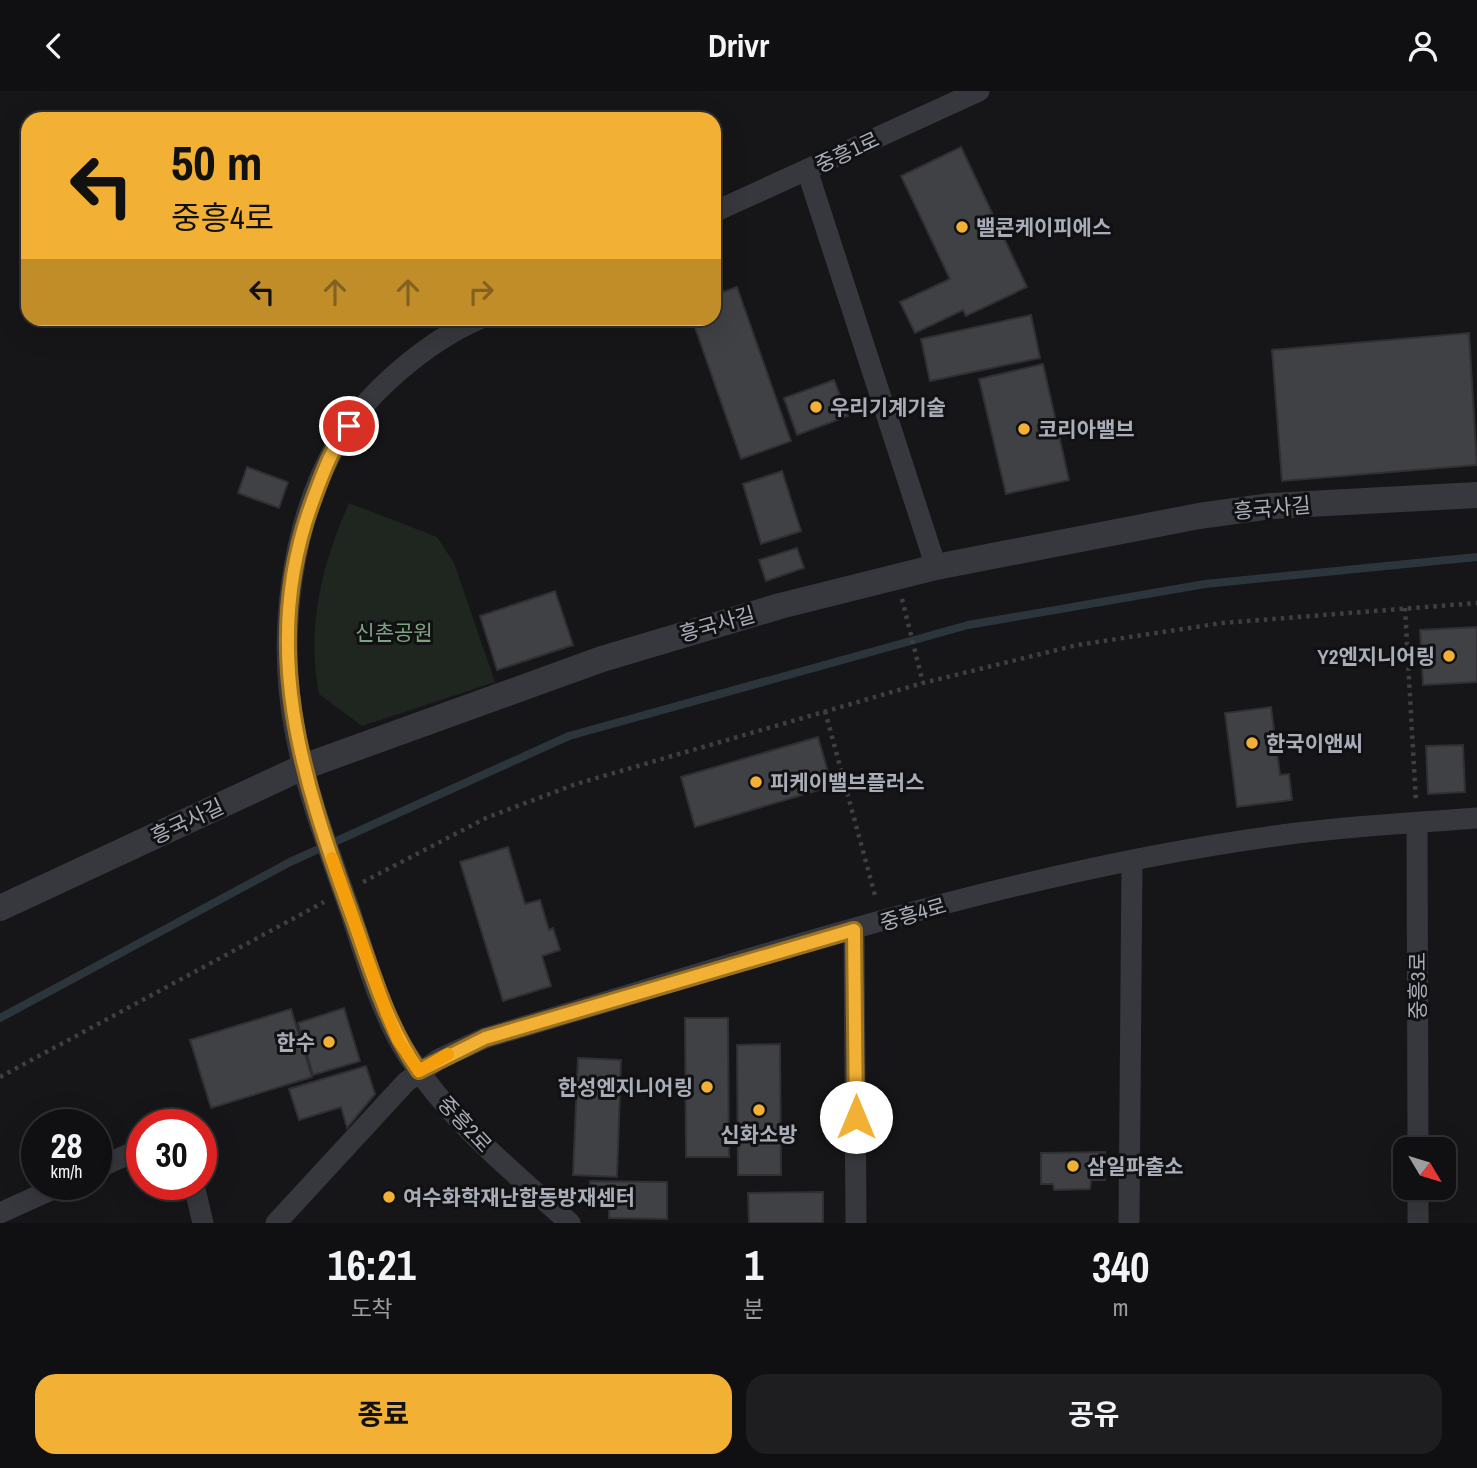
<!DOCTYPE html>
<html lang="ko">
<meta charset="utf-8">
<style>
body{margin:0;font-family:"Archivo Narrow","Noto Sans KR",sans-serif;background:#1e1e20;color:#f1f3f6;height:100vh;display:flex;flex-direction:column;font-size:26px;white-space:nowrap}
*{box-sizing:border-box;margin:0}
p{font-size:23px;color:#9c9d9f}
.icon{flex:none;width:38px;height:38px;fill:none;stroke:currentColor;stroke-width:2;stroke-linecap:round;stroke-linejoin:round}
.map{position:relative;height:1132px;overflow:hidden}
.drawer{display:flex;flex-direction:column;background:#101012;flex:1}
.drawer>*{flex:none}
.top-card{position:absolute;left:21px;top:21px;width:700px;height:214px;border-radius:21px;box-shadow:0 7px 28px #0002,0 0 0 2px #303032;background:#f2b134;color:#111;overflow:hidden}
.needle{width:46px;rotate:128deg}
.fabs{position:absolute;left:1393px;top:1046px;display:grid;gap:14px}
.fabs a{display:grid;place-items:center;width:63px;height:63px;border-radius:14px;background:#101012;box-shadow:0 7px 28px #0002,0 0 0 2px #303032;font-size:35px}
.speed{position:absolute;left:21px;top:1018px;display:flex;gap:14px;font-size:35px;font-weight:700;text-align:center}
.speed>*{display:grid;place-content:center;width:91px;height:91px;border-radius:50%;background:#101012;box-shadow:0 7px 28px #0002,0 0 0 2px #303032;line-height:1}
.speed small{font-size:18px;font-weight:400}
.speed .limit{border:10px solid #d22;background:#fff;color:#111}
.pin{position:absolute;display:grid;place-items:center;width:60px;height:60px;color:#fff;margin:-30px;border:4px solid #fff;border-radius:50%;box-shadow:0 2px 7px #0007}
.me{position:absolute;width:77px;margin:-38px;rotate:0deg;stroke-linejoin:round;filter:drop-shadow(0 0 5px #0008)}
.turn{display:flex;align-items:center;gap:24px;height:147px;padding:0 35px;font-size:32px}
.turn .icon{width:91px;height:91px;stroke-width:2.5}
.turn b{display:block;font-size:49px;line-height:60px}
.lanes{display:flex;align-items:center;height:66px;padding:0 35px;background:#0003;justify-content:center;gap:35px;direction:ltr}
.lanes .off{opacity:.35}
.eta{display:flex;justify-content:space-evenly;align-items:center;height:119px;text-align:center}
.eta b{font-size:42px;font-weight:700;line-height:49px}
.cta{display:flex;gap:14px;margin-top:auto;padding:14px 35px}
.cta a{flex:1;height:80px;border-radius:21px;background:#f2b134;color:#111;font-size:28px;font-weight:700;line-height:80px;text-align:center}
.cta a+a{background:#1e1e20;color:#f1f3f6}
header{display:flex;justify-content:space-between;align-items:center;height:91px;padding:0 35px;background:#101012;font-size:32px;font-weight:700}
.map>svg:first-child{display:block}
</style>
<header><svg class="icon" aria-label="back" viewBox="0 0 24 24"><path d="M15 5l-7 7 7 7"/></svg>Drivr<svg class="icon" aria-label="person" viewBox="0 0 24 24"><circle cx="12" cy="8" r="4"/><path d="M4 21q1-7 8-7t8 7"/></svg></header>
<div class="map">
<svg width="1477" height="1132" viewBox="0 0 1477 1132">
<rect width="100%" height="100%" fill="#161618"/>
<path fill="#1e261f" d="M349,412L437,446L454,472L495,591L362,635L319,603C306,536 322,473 349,412Z"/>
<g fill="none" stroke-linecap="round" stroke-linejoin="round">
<polyline stroke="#2c353c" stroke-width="8" points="0,927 290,771 569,645 968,534 1205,493 1477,466"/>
</g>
<g fill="#404145" stroke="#303034" stroke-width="2">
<polygon points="961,56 1027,196 966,225 963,219 915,242 900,211 950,188 901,85"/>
<polygon points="737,196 791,350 741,368 692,228 714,228 714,204"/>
<polygon points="1031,224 1040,267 930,290 921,248"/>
<polygon points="1469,242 1477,374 1282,390 1272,259"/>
<polygon points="1043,273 1069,389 1006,403 979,288"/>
<polygon points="834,289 848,325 797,344 784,307"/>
<polygon points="247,376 288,391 279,417 238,402"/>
<polygon points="782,380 801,440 761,453 743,393"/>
<polygon points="797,457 804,477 766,490 759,469"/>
<polygon points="555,500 573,554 497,579 480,525"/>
<polygon points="1477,536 1477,591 1423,594 1420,539"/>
<polygon points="1271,616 1280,684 1289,683 1292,709 1237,716 1225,622"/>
<polygon points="818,646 832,695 695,736 681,686"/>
<polygon points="1463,654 1465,701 1428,703 1426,655"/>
<polygon points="508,756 525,813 540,809 549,839 553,837 560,859 542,865 551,895 503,910 460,771"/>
<polygon points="344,917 360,970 313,984 298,932"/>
<polygon points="291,918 312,986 211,1017 190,949"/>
<polygon points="685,927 728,927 729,1066 686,1066"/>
<polygon points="780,953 781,1084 738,1084 737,954"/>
<polygon points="578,967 621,969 617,1086 573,1084"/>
<polygon points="366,975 375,1003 347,1037 341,1016 299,1029 289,998"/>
<polygon points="1105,1061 1105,1089 1091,1089 1090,1098 1054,1099 1053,1093 1041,1093 1041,1062"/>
<polygon points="590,1090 667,1091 667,1128 609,1127 609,1106 589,1106"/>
<polygon points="823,1101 823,1132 749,1132 748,1102"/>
</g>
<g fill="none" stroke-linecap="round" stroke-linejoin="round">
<g stroke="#3d3f44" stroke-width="4.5" stroke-dasharray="3.5 5" stroke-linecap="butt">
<polyline points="902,508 923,592"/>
<polyline points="1405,517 1416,711"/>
<polyline points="825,620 876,808"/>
<polyline points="363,791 486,727 576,693 923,592 1077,554 1222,532 1477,512"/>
<polyline points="0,986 324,811"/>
</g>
<g stroke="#37383d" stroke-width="21">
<polyline points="807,79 936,476"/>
<polyline points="714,121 979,0"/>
<path d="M479,228C428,250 367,301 339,349C290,432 277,546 295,640C306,699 328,757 348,814C365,863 379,919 407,963C450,1030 511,1079 570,1132"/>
<polyline points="1417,732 1418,1059"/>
<polyline points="854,839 856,1132"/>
<polyline points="96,1078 142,1057"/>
<polyline points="194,1094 203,1132"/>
<polyline points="1418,1097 1418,1132"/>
<polyline points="0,1122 62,1094"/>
<path d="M276,1132L406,991L439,968L485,947C747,870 1010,780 1282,744C1347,735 1412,732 1477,727"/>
<polyline points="1129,1132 1132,771"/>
</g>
<polyline stroke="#37383d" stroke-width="26" points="0,817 303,676 602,568 780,515 936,476 1199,425 1271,415 1477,404"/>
</g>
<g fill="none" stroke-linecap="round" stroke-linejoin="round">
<g stroke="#9d7322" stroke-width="18">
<path id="route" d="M349,335C331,358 322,385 312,412C259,556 302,687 352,825C371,878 386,933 419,980L485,947L854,839L856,1026"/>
</g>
<use href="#route" stroke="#f2b134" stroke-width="12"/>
<polyline stroke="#f59e0b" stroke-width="12" points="332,767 387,923 398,949 419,980 448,963"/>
</g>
<g fill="#f2b134" stroke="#111113" stroke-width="2.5">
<circle cx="962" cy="136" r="7"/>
<circle cx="816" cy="316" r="7"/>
<circle cx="1024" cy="338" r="7"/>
<circle cx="1449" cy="565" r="7"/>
<circle cx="1252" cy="652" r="7"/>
<circle cx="756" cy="691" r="7"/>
<circle cx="329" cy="951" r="7"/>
<circle cx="707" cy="996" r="7"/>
<circle cx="759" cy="1019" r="7"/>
<circle cx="1073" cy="1075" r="7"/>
<circle cx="389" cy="1106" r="7"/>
</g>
<g text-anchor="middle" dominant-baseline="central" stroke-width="6" stroke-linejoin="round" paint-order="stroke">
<g font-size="21" fill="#a8adb8" stroke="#111113">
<text transform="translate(847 61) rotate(-25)">중흥1로</text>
<text transform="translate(1272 417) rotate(-5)">흥국사길</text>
<text transform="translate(717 533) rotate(-16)">흥국사길</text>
<text transform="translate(187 730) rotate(-25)">흥국사길</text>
<text transform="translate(913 823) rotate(-16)">중흥4로</text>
<text transform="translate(1417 895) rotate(-90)">중흥3로</text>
<text transform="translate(465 1033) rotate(47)">중흥2로</text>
</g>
<g font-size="21" font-weight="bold" fill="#a8adb8" stroke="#111113" text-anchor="start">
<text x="976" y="136">밸콘케이피에스</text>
<text x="830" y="316">우리기계기술</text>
<text x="1038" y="338">코리아밸브</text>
<text x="1435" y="565" text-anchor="end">Y2엔지니어링</text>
<text x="1266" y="652">한국이앤씨</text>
<text x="770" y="691">피케이밸브플러스</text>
<text x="315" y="951" text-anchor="end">한수</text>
<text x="693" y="996" text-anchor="end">한성엔지니어링</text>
<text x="759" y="1043" text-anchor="middle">신화소방</text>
<text x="1087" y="1075">삼일파출소</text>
<text x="403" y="1106">여수화학재난합동방재센터</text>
</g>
<g font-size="21" fill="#7fa381" stroke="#111113">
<text x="394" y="541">신촌공원</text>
</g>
</g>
</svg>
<div class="fabs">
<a><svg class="needle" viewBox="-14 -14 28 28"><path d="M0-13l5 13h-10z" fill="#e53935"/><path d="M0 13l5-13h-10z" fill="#9c9d9f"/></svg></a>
</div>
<div class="speed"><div>28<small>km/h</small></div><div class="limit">30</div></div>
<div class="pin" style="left:349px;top:335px;background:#d93025"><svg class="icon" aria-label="arrive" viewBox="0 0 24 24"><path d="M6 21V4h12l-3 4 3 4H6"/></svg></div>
<svg class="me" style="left:856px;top:1026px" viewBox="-20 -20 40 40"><circle r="19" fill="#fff"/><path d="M0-13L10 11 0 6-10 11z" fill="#f2b134"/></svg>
<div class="top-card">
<div class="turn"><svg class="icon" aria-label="left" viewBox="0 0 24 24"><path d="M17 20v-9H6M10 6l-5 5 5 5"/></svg><div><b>50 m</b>중흥4로</div></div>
<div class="lanes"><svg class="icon" aria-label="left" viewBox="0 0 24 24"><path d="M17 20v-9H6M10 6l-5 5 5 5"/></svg><svg class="icon off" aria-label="ahead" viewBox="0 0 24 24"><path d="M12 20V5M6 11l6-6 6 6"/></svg><svg class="icon off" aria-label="ahead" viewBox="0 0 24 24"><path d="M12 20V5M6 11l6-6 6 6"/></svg><svg class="icon off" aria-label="right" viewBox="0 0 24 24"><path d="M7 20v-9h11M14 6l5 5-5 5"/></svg></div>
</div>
</div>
<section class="drawer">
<div class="eta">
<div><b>16:21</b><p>도착</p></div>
<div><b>1</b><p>분</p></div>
<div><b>340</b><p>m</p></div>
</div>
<div class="cta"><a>종료</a><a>공유</a></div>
</section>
